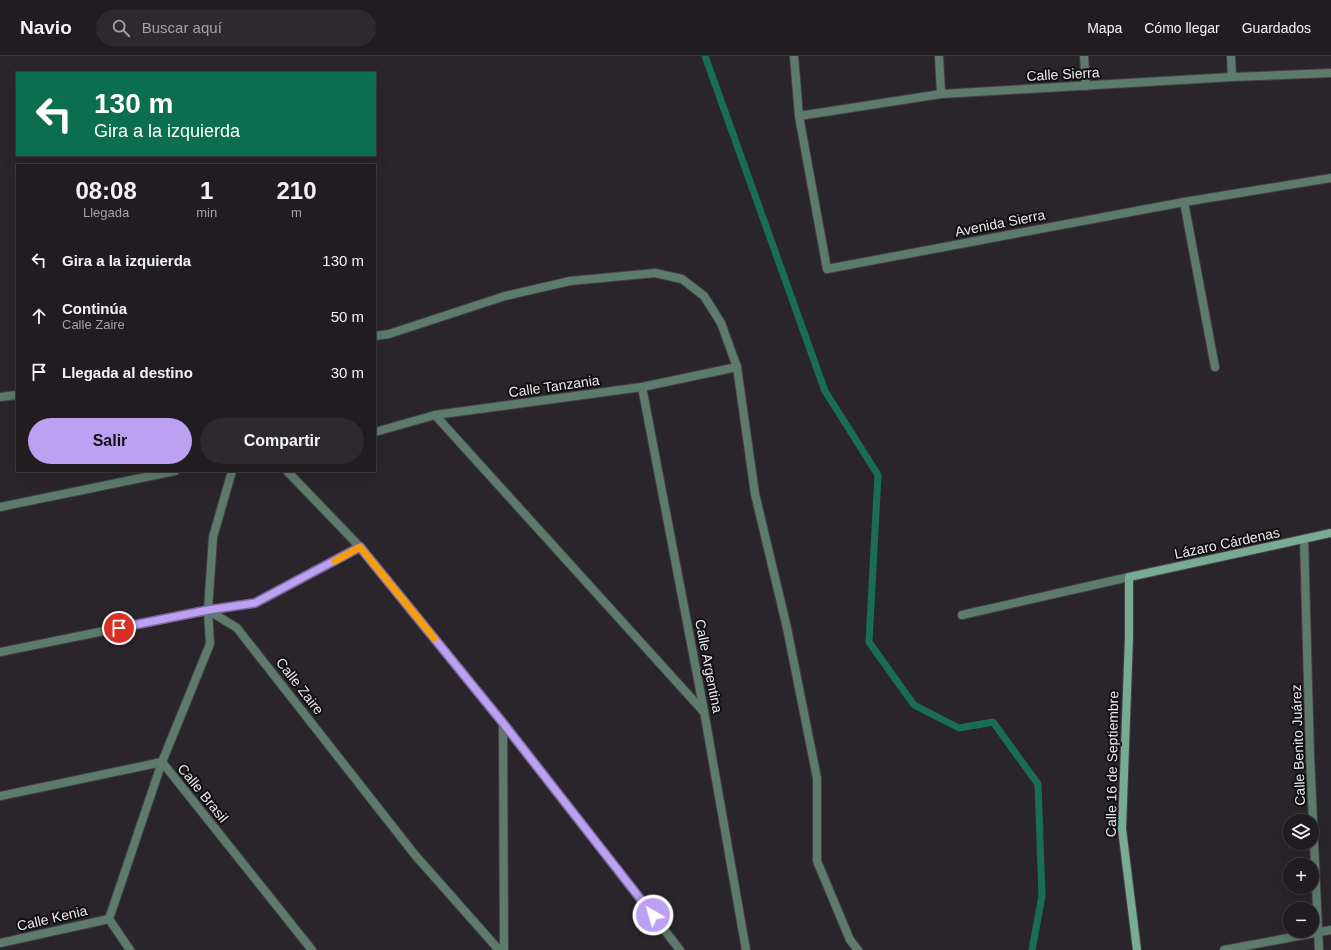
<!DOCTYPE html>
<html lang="es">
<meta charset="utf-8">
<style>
body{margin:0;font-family:Helvetica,sans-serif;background:#2d292d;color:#f1f3f6;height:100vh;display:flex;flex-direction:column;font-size:15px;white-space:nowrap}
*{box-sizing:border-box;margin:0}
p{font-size:13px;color:#a2a1a5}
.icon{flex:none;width:22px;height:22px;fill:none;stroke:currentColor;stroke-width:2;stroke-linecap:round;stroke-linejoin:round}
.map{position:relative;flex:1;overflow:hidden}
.details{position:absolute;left:16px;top:108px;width:360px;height:308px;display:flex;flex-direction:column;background:#201c20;border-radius:0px;box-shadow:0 4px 16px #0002,0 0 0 1px #3d3a3e}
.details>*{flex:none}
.top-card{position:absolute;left:16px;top:16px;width:360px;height:84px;border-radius:0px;box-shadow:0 4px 16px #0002,0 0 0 1px #3d3a3e;background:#0b6e4f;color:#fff;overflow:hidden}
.tools{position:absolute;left:1283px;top:758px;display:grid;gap:8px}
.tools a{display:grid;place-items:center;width:36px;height:36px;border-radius:50%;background:#201c20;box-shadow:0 4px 16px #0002,0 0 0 1px #3d3a3e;font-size:20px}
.pin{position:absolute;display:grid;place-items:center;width:34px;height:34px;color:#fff;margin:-17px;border:2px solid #fff;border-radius:50%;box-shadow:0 1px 4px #0007}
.me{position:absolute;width:44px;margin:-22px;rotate:322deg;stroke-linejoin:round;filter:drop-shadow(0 0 3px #0008)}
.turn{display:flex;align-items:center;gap:14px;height:84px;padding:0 12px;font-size:18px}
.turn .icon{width:52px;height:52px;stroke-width:2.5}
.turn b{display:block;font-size:28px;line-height:34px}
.eta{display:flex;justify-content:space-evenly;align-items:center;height:68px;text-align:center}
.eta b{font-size:24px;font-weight:800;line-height:28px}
.primary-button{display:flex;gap:8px;margin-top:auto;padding:8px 12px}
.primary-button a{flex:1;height:46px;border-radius:24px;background:#bca0f2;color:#111;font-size:16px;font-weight:800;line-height:46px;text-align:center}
.primary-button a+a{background:#2d292d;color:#f1f3f6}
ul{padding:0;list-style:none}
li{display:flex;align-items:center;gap:12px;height:56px;padding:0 12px}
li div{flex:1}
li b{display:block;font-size:15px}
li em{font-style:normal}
header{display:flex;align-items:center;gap:24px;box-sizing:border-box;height:56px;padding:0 20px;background:#201c20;border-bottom:1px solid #3d3a3e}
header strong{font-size:19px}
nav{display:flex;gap:22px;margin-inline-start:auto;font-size:14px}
.search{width:280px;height:36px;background:#2d292d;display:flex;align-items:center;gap:10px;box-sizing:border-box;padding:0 14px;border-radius:22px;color:#a2a1a5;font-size:15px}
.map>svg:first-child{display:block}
</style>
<header>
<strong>Navio</strong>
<div class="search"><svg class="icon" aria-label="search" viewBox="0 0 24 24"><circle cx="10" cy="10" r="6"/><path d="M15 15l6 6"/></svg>Buscar aquí</div>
<nav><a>Mapa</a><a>Cómo llegar</a><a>Guardados</a></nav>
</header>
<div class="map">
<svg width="1331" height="894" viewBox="0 0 1331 894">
<rect width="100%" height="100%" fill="#2a252b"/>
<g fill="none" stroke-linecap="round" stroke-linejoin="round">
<polyline stroke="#196e51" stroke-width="7" points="705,0 825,335 878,419 869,586 914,649 959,672 993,666 1038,728 1042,840 1032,894"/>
<g stroke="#454046" stroke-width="10">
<polyline id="lane" points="1184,146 1215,311"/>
</g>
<g stroke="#454046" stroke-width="10">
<g id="street">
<polyline points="794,0 799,60 827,213 1184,146 1331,122"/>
<polyline points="939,0 941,38"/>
<polyline points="1084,0 1086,30"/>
<polyline points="1231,0 1232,21"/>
<polyline points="799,60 941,38 1232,21 1331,17"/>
<polyline points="375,280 389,278 505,240 570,225 655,217 682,223 704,240 721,267 737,311 755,438 787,572 817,722 817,805 850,884 858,894"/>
<polyline points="642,331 704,655 746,894"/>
<polyline points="0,341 17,339"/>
<polyline points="435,359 703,655"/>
<polyline points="375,376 435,359 642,331 737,311"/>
<polyline points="287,415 360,491 503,667 680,894"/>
<polyline points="0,451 175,415"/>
<polyline points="1304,483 1310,700 1319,894"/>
<polyline points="208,554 255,547 360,491"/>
<polyline points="962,559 1129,521"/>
<polyline points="0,596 208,554 237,572 415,799 499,894"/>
<polyline points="503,667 504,894"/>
<polyline points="0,740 162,706 312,894"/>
<polyline points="109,863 162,706 210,588 208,554 213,481 232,415"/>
<polyline points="109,863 130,894"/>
<polyline points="0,887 109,863"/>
<polyline points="1224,894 1331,874"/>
</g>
</g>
<g stroke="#454046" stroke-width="10">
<polyline id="secondary" points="1137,894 1122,773 1129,581 1129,521 1331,477"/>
</g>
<use href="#lane" stroke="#5c7b6d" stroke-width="8"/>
<use href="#street" stroke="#5c7b6d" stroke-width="8"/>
<use href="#secondary" stroke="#78aa94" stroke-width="8"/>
</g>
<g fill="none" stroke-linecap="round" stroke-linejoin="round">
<g stroke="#7a689d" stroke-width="10">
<polyline id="route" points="119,572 208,554 255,547 360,491 503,667 653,859"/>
</g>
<use href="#route" stroke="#bca0f2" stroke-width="7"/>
<polyline stroke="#f59e0b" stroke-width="7" points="335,505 360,491 434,582"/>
</g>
<g text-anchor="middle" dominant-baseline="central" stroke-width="4" stroke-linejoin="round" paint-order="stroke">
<g font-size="14" fill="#ece9ed" stroke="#110f12">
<text transform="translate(1063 18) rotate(-3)">Calle Sierra</text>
<text transform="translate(1000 167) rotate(-11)">Avenida Sierra</text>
<text transform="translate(554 330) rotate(-8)">Calle Tanzania</text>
<text transform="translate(1227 487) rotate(-12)">Lázaro Cárdenas</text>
<text transform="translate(709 610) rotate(79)">Calle Argentina</text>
<text transform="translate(300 630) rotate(52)">Calle Zaire</text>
<text transform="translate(1298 689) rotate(-92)">Calle Benito Juárez</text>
<text transform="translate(1112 708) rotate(-89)">Calle 16 de Septiembre</text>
<text transform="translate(203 737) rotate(51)">Calle Brasil</text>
<text transform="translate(52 862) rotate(-13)">Calle Kenia</text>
</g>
</g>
</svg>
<div class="tools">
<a><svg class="icon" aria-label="layers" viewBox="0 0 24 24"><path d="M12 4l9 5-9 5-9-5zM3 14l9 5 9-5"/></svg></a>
<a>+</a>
<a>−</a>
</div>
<div class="pin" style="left:119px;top:572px;background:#d93025"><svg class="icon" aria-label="arrive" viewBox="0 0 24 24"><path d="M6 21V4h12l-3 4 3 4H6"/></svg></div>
<svg class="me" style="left:653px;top:859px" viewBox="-20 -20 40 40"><circle r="17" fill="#bca0f2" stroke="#fff" stroke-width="3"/><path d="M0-11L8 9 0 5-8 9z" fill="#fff"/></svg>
<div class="top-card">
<div class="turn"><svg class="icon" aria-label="left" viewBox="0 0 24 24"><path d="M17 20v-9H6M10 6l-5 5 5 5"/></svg><div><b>130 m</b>Gira a la izquierda</div></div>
</div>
<section class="details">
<div class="eta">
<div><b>08:08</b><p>Llegada</p></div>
<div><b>1</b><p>min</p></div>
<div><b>210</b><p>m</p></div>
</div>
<ul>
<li><svg class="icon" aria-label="left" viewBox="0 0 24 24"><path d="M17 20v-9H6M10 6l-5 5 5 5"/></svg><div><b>Gira a la izquierda</b></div><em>130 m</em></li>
<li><svg class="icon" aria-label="ahead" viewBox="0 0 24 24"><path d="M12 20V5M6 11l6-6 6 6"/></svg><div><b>Continúa</b><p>Calle Zaire</p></div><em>50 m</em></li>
<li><svg class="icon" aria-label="arrive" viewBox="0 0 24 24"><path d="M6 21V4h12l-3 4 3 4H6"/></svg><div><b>Llegada al destino</b></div><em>30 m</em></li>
</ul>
<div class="primary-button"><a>Salir</a><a>Compartir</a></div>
</section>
</div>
